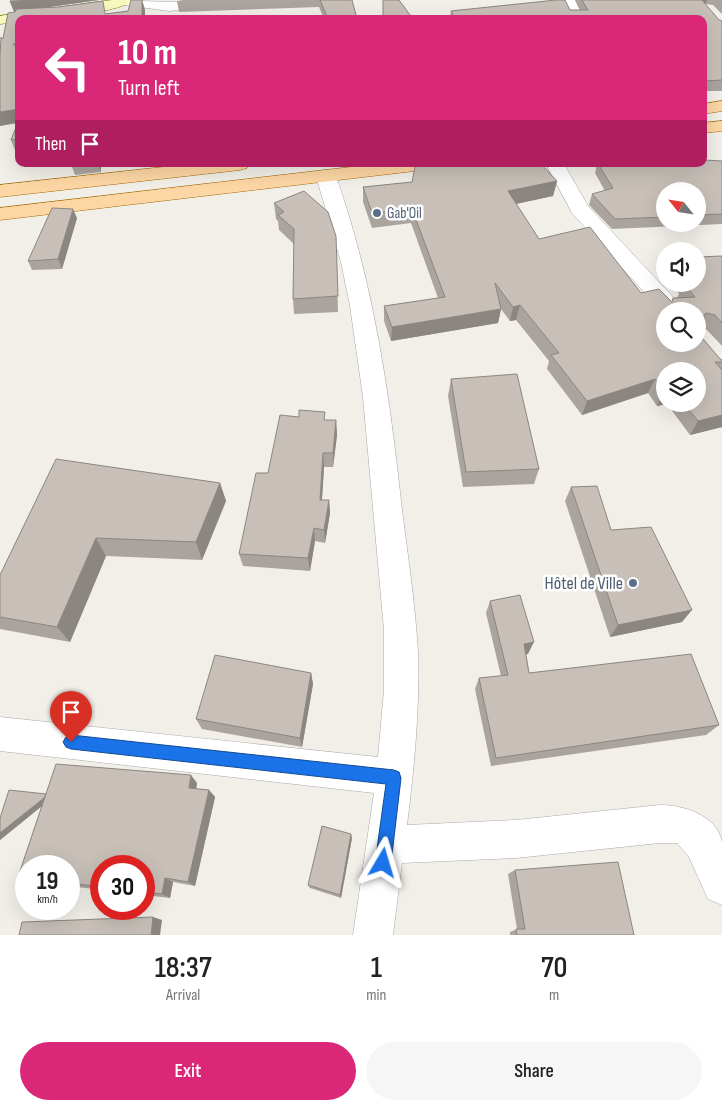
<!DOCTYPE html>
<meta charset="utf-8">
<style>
body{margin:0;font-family:"Sofia Sans Condensed",sans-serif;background:#f6f6f6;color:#222;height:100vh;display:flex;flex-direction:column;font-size:19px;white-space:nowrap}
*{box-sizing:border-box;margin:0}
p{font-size:16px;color:#767676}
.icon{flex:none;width:28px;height:28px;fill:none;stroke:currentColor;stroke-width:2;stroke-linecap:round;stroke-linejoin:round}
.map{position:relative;height:935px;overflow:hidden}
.panel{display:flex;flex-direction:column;background:#fff;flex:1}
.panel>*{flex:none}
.banner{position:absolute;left:15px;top:15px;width:692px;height:152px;border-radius:10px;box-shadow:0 5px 20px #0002;background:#db2777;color:#fff;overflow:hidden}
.needle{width:32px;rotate:300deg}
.fabs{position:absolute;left:656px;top:182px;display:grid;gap:10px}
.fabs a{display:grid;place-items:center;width:50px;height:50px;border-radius:50%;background:#fff;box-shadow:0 5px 20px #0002;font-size:25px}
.speed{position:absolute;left:15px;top:855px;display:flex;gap:10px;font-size:25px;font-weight:700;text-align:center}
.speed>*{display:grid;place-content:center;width:65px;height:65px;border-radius:50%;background:#fff;box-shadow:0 5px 20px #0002;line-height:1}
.speed small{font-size:12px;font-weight:400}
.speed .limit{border:8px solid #d22;background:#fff;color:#111}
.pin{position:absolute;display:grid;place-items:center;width:42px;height:42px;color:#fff;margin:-51px -21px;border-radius:50% 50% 50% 0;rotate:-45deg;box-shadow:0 0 5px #0007}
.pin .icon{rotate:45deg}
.me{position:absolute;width:55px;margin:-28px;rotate:7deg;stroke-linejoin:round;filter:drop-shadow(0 0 4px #0008)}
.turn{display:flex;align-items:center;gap:18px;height:105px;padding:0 20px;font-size:22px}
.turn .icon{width:65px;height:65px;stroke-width:2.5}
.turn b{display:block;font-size:35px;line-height:42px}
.then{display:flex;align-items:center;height:48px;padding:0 20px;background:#0003;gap:10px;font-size:19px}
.eta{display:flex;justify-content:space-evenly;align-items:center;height:85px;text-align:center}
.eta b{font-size:30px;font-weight:600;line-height:35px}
.primary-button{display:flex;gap:10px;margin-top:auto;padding:10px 20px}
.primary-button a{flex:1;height:58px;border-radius:30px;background:#db2777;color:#fff;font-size:20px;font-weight:600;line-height:58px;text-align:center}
.primary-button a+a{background:#f6f6f6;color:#222}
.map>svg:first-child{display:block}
</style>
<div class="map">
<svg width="722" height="935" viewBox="0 0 722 935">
<rect width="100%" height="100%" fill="#f2efe9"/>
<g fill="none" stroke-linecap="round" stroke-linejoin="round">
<g stroke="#a9a9a9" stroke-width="1">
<g id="street">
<polygon points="118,0 169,2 250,0 243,4 169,11 125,5 120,4"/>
<polygon points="563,0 575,0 584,19 569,19 562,2"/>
<polygon points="546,164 564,164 588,206 686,311 665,311 665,315 572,213"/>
<path d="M326,170L333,172L336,176C373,282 389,390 401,501C407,551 415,601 418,652C420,709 414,768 407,825L516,820L660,805C683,805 717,815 722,842C722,862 722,885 722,905L708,899L689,857L677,843H660L516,858L402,863L393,935H353L374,793L0,751V717L378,757L384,690V630L363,397L350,306L341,262L316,176L319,172Z"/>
</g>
</g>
<g stroke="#707d05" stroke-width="1">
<path id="secondary" d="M112,0H133L131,3C96,16 56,19 19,19V22L0,24V16Z"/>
</g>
<g stroke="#a06b00" stroke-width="1">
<g id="primary">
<polygon points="722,101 722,111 704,114 704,104"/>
<polygon points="722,121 722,131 704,133 704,123"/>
<polygon points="191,164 249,164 247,168 240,170 0,197 0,185"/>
<polygon points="377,164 432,164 430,168 423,170 0,220 0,208"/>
</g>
</g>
<use href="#street" fill="#fff" fill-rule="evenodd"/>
<use href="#secondary" fill="#f7fabf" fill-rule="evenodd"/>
<use href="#primary" fill="#fcd6a4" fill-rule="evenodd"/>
</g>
<g fill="#aba49e" fill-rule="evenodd">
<polygon points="11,0 99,0 42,8 106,14 128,11 131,0 142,0 145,10 145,19 19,19 19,152 16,153 11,140 18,123 0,126 0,56 3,39 15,12"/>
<polygon points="183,0 352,0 357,19 324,19 319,7 179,12 177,1"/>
<polygon points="575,0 722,0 722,14 713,5 705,4 719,20 722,21 722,91 704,91 704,19 450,19 451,11 580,10"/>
<path d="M722,161V224L612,229L589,205L592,194L605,191L595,173L597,164H704ZM665,191H698V224H665Z"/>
<polygon points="71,164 101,164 101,172 75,175"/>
<path d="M490,164L557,181L553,196L516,204L539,239L641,293L672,302L677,298L679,294L673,284H698L722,256V346L707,330L703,329L700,335L720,359L722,360V427L690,435L667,404L657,406L648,393L582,415L547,369L549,361L516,320L510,321L501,309L498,323L391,341L384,321V306L438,298L411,223L372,228L363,202V187L412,182ZM698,311V344H665ZM665,371L698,404H665Z"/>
<polygon points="274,203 336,236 338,312 294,314 293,299 294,244 279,230 278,221 276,219"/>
<polygon points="77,218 62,269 32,270 28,261"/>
<polygon points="451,379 539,469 534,484 463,487 448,396"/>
<polygon points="336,420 337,435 333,467 324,467 322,500 329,500 330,513 325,543 315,541 310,571 243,566 239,554 268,473"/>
<polygon points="220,483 226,501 202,560 106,556 70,642 0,629 0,575"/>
<polygon points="571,487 611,530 682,622 610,637 565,501"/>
<polygon points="490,601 528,654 526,654 529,673 719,725 706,735 491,766 475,689 479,678 501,676 486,613"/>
<polygon points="311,673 313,684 302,747 202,729 196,719"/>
<polygon points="197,783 196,789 209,790 215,797 195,886 173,882 170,898 144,895 144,866 101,866 101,890 69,886 69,866 26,866 26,879 18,877 42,806 0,840 0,818 46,794"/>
<polygon points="352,838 341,898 310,888 308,885"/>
<polygon points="515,870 634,935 510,935 510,932 517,929 508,874"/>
</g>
<g fill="#8b8681">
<polygon points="26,0 99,0 14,12 10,2"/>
<polygon points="142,0 145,10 145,19 142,19"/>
<polygon points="702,0 707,0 706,3 699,7"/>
<polygon points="19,109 19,122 0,126 0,112"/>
<polygon points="98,164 101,164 101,172"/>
<polygon points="557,181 553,196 505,206 508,191"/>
<polygon points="73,209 77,218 62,269 58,259"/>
<polygon points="520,305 516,320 510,321 513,307"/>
<polygon points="501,309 498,323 391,341 392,327"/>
<polygon points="655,379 648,393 582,415 587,401"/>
<polygon points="664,392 665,392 665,404 667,404 657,406"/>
<polygon points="722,415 722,427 690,435 698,421"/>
<polygon points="336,420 337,435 333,467 333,453"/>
<polygon points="323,453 324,467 321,513 320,500"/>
<polygon points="220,483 226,501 202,560 196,542"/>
<polygon points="329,500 330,513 325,543 324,530"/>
<polygon points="314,528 315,541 310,571 308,558"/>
<polygon points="96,538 106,556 70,642 57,627"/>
<polygon points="692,610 682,622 610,637 618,625"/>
<polygon points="534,642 528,654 519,656 524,644"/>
<polygon points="311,673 313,684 302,747 300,738"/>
<polygon points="191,775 197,783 195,795 189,788"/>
<polygon points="209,790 215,797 195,886 188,882"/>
<polygon points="48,795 53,797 0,840 0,833"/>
<polygon points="351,834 352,838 341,898 340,895"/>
<polygon points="165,878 173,882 170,898 162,894"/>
<polygon points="153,917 162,920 160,935 151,935"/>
</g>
<g fill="#c7bfb8" stroke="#8b8681">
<polygon points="11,0 26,0 10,2"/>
<polygon points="131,0 142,0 142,19 19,19 19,44 13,44 19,48 19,109 0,112 0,56 1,37 3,39 8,13 15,12 17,9 58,7 103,1 105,14 128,11"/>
<polygon points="320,0 352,0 357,19 328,19"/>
<polygon points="383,0 399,0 413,19 383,19"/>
<polygon points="556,0 565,0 570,10 588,10 582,0 702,0 719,20 722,21 722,80 704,81 704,19 455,19 451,11"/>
<polygon points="19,120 19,139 11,140"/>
<polygon points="704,160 722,161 722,214 698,215 698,191 665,191 665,217 615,219 592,194 613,188 598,164 704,164"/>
<polygon points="429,164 541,164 557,181 508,191 539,239 590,227 641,293 659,289 672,302 673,298 695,297 684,284 698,284 698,257 722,256 722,323 715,315 706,313 704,315 704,328 698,328 698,311 665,311 665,344 698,344 698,333 720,359 722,360 722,362 715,362 722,370 722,415 698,421 684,404 698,404 698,371 665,371 665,392 664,392 655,379 587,401 551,355 559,353 520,305 513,307 495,283 501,309 392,327 384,306 445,297 412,209 372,213 363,187 412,182 415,167"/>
<polygon points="304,191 328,212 336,236 338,296 293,299 294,229 278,215 284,212 274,203"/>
<polygon points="52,208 73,209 58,259 28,261"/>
<polygon points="517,374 539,469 466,472 451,379"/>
<polygon points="299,410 325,412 324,420 336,420 333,453 323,453 320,500 329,500 324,530 314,528 308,558 239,554 256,473 268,473 280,415 299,417"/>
<polygon points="56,459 220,483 196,542 96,538 57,627 0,617 0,575"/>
<polygon points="597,486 611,530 651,527 692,610 618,625 571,487"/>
<polygon points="520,595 534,642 524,644 529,673 691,654 719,725 496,758 479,678 508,675 490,601"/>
<polygon points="215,655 311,673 300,738 196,719"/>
<polygon points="56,764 191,775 189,788 209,790 188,882 165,878 162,894 144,892 144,866 101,866 101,887 69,883 69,866 26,866 26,878 18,877"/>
<polygon points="9,790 46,794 44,798 0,833 0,818"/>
<polygon points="322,826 351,834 340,895 308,885"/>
<polygon points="618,862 634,935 517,935 516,929 525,929 515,870"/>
<polygon points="153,917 151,935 19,935 22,922"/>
</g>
<polygon fill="#1a73e8" stroke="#114b97" points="71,735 394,770 399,772 401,778 391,863 389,869 383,871 377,869 375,863 386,784 71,749 66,747 63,742 66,737"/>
<g fill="#5c6f8a" stroke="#fff" stroke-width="2">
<circle cx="377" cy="213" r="5"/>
<circle cx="633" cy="583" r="5"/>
</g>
<g text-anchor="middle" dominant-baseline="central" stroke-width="5" stroke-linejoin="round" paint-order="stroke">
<g font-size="15" fill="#4e5e75" stroke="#fff" text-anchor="start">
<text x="387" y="213">Gab'Oil</text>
</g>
<g font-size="18" fill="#4e5e75" stroke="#fff" text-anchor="end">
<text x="623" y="583">Hôtel de Ville</text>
</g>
</g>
</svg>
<div class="fabs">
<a><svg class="needle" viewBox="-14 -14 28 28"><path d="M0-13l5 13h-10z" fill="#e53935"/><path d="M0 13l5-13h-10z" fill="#767676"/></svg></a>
<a><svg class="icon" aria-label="sound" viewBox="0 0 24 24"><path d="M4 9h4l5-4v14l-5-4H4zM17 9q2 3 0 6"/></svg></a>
<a><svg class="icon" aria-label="search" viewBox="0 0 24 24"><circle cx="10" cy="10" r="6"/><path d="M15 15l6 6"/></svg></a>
<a><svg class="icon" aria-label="layers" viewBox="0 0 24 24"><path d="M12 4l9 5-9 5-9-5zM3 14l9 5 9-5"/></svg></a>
</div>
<div class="speed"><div>19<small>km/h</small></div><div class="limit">30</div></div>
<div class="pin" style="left:71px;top:742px;background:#d93025"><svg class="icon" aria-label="arrive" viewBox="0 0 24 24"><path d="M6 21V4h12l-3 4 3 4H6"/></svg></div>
<svg class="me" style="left:383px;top:863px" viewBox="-20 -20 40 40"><path d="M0-17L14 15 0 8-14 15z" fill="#1a73e8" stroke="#fff" stroke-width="4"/></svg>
<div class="banner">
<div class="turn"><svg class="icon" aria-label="left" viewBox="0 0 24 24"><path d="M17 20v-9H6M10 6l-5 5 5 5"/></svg><div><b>10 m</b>Turn left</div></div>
<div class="then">Then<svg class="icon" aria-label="arrive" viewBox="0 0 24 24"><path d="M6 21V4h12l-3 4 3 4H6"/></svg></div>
</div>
</div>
<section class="panel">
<div class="eta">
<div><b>18:37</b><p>Arrival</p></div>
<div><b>1</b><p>min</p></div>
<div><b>70</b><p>m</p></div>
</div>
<div class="primary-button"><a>Exit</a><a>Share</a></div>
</section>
